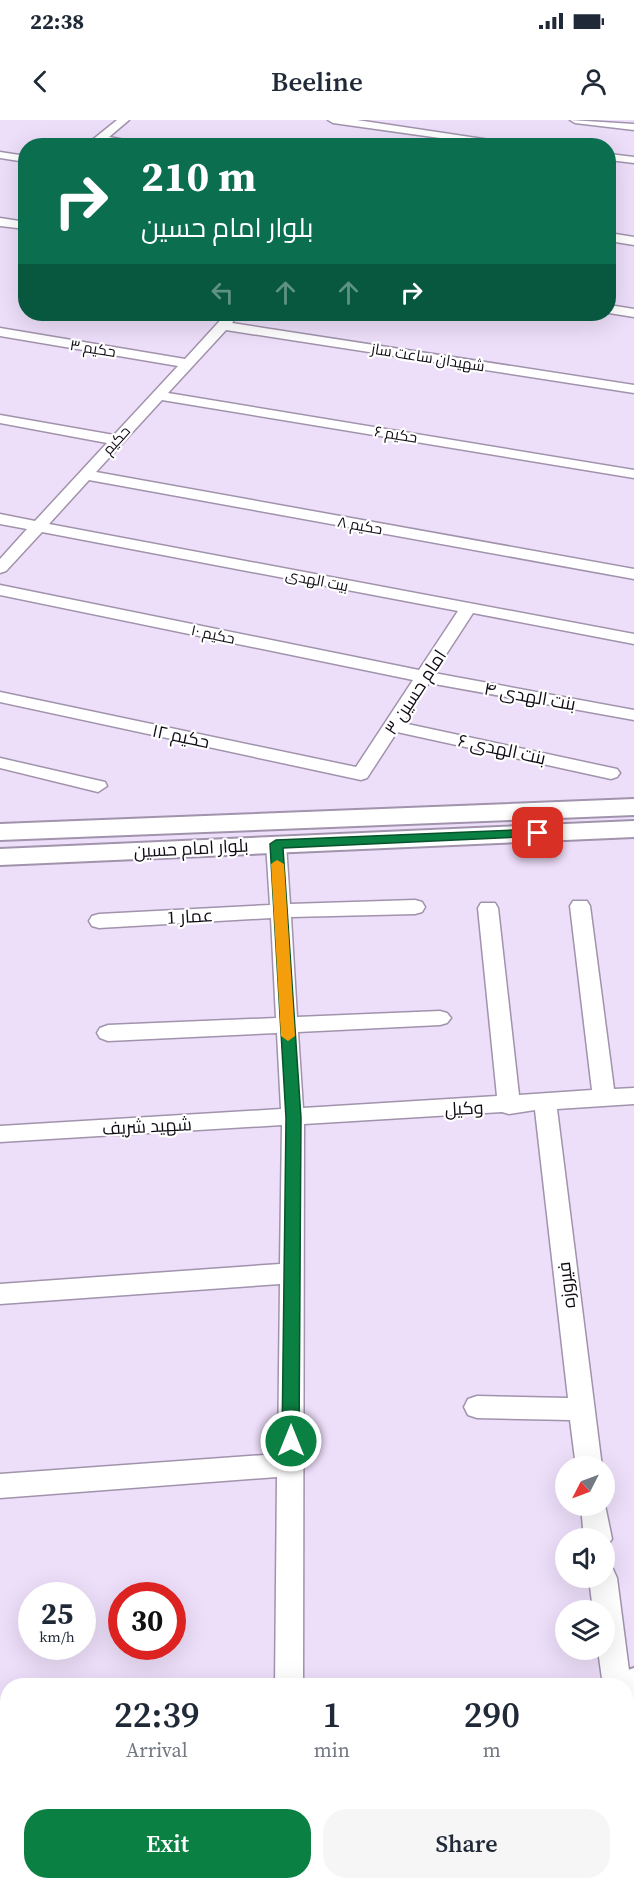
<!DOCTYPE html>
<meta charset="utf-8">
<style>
body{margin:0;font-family:"Source Serif 4",Cairo,serif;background:#f6f6f7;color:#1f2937;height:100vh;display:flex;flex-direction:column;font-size:22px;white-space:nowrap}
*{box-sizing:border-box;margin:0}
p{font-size:20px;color:#747a83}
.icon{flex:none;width:33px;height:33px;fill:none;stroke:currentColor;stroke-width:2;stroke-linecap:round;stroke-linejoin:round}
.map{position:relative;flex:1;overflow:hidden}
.drawer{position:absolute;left:0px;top:1558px;width:634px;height:212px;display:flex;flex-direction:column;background:#fff;border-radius:24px 24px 0 0;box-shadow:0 6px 24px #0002}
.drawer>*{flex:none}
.banner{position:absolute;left:18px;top:18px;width:598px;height:183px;border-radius:24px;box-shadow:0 6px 24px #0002;background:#0b6e4f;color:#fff;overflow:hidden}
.needle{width:39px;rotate:228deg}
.fabs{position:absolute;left:555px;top:1336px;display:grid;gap:12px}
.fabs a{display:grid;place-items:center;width:60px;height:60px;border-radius:50%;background:#fff;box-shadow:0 6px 24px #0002;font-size:30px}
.speed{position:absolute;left:18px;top:1462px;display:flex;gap:12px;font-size:30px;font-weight:700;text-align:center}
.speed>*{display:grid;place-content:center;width:78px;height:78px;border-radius:50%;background:#fff;box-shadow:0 6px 24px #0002;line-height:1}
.speed small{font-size:15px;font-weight:400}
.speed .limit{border:9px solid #d22;background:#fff;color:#111}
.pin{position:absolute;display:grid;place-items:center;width:51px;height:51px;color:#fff;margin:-26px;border-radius:12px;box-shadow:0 3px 9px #0006}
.me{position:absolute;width:66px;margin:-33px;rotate:0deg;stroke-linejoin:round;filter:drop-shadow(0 0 4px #0008)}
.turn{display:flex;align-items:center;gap:21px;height:126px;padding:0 24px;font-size:27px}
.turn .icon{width:78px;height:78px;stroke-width:2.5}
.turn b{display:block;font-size:42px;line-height:51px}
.lanes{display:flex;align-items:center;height:57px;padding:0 24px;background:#0003;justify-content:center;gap:30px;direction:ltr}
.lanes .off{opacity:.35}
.eta{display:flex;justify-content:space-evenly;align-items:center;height:102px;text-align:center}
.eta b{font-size:36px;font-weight:600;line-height:42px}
.action{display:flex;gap:12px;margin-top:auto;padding:12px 24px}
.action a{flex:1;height:69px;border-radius:24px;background:#0b8043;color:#fff;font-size:24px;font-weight:600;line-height:69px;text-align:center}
.action a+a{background:#f6f6f7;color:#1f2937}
.status{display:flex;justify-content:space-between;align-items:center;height:42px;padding:0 30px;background:#fff;direction:ltr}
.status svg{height:16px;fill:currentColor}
header{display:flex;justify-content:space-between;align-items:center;height:78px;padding:0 24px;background:#fff;font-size:27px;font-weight:600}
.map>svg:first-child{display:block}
</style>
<div class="status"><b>22:38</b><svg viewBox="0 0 49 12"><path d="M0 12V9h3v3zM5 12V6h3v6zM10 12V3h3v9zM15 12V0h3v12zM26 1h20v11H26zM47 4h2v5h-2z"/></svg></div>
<header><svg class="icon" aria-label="back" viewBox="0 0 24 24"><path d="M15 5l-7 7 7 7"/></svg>Beeline<svg class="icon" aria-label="person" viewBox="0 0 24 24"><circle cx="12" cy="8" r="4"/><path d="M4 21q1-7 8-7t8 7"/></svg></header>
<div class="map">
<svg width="634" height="1769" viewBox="0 0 634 1769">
<rect width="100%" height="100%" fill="#eddef9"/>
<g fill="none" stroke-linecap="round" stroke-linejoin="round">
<g stroke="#a193ac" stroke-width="3">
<g id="street">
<polygon points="117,0 129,0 109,17 156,26 102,22 91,25 91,21"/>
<polygon points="328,0 357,0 530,26 497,26 333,3"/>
<polygon points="570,0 634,4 634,10 575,3"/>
<polygon points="0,32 26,36 26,42 0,38"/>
<polygon points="609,34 634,37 634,43 609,40"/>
<polygon points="0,98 26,102 26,109 0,106"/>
<polygon points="609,113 634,117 634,125 609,121"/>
<polygon points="609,185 634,189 634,197 609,193"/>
<polygon points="226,194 237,196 232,203 634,265 634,273 226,210 168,273 634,350 634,358 162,280 96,352 634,449 634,459 89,360 49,404 634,514 634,524 473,493 434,553 634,590 634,600 429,563 403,603 617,649 620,653 617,657 611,659 397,612 367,658 361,660 0,582 0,572 356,647 413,560 0,475 0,465 419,550 458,491 42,412 6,451 0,453 0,439 27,409 0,404 0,394 35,401 107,323 0,303 0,295 114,315 178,246 0,216 0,208 185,239"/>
<polygon points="0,638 105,662 107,666 98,672 0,648"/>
<polygon points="276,718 283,720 286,724 290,784 415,780 422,782 425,787 422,792 415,794 291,797 297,897 440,891 447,893 451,898 447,903 440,905 298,912 303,988 497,976 478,788 481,783 495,783 498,788 519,975 592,970 570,786 573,781 587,781 590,786 614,969 634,968 634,984 557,989 602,1347 576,1347 570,1300 477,1298 468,1295 464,1287 468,1279 477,1276 568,1278 535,990 509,994 502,992 304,1004 303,1566 275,1566 277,1357 0,1378 0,1354 278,1334 280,1164 0,1184 0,1164 280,1144 282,1005 0,1022 0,1006 281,989 277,913 108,921 100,918 97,913 100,908 108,905 276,898 271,798 99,808 92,806 89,801 92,796 99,794 270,785 266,724 269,720"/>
<polygon points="604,1380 612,1419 604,1429 604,1419 584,1419 581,1386 604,1386"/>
<polygon points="604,1446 613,1449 617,1458 631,1566 627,1576 627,1566 603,1566 598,1530 604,1530 604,1491 593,1491 589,1458 604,1458"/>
<polygon points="284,1762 316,1762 317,1769 285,1769"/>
</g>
</g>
<g stroke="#a193ac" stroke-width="4">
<g id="secondary">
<polygon points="634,679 634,695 0,720 0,704"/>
<polygon points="634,701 634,717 0,745 0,729"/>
<polygon points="634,1548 634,1586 627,1587 627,1566 608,1566 613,1555"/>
<polygon points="8,1598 8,1638 0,1639 0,1599"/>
<rect x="627" y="1607" width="7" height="40"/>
<polygon points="0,1653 8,1653 8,1694 0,1695"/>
</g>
</g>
<use href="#street" fill="#fff" fill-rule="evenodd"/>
<use href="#secondary" fill="#fff" fill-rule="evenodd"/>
</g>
<polygon fill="#0b8043" stroke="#07532c" stroke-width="1.5" points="538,709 543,710 543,716 283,728 301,998 299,1321 297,1326 291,1329 285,1326 282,1321 286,998 270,724 276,720"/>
<polygon fill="#f59e0b" points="277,740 284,744 295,916 288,921 281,916 271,744"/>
<g text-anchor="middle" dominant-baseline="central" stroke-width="4.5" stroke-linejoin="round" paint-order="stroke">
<g font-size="15" fill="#100b14" stroke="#fff">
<text transform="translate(93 228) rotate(9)">حکیم ۳</text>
<text transform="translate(428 237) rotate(9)">شهیدان ساعت ساز</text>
<text transform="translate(396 314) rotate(9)">حکیم ۶</text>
<text transform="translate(116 320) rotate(-48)">حکیم</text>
<text transform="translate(360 405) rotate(10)">حکیم ۸</text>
<text transform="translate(317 460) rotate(11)">بیت الهدی</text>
<text transform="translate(213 514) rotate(12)">حکیم ۱۰</text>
</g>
<g font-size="18" fill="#100b14" stroke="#fff">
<text transform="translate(415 572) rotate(-57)">امام حسین ۳</text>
<text transform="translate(530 576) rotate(10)">بنت الهدی ۴</text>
<text transform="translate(181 616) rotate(12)">حکیم ۱۲</text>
<text transform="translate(502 629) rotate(12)">بنت الهدی ۶</text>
<text transform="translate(191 728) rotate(-3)">بلوار امام حسین</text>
<text transform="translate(190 796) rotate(-3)">عمار 1</text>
<text transform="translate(464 988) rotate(-3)">وکیل</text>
<text transform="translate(147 1006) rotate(-3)">شهید شریف</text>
<text transform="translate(566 1165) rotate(-97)">فیروزه</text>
</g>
</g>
</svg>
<div class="fabs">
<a><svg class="needle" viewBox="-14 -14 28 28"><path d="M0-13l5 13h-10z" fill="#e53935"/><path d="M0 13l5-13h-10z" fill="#747a83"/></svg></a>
<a><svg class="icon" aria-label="sound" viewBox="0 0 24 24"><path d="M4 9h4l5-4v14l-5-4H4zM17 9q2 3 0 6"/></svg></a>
<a><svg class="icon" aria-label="layers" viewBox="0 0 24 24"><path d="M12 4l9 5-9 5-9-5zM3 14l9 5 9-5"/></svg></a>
</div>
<div class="speed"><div>25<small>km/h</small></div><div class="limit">30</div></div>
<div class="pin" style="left:538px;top:713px;background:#d93025"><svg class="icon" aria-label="arrive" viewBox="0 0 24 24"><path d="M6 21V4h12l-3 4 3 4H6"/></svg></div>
<svg class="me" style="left:291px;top:1321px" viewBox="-20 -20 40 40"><circle r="17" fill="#0b8043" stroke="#fff" stroke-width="3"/><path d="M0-11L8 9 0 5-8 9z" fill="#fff"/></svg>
<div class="banner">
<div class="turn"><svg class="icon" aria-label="right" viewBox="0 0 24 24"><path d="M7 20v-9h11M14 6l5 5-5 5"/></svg><div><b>210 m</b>بلوار امام حسین</div></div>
<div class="lanes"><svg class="icon off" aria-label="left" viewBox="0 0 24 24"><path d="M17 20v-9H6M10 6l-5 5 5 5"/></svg><svg class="icon off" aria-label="ahead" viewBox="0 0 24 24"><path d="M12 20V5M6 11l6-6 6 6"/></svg><svg class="icon off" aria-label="ahead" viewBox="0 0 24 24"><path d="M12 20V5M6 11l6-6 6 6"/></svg><svg class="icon" aria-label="right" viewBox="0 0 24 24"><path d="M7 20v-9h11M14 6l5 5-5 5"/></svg></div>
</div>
<section class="drawer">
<div class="eta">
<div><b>22:39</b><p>Arrival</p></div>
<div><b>1</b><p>min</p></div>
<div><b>290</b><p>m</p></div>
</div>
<div class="action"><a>Exit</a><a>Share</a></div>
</section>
</div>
